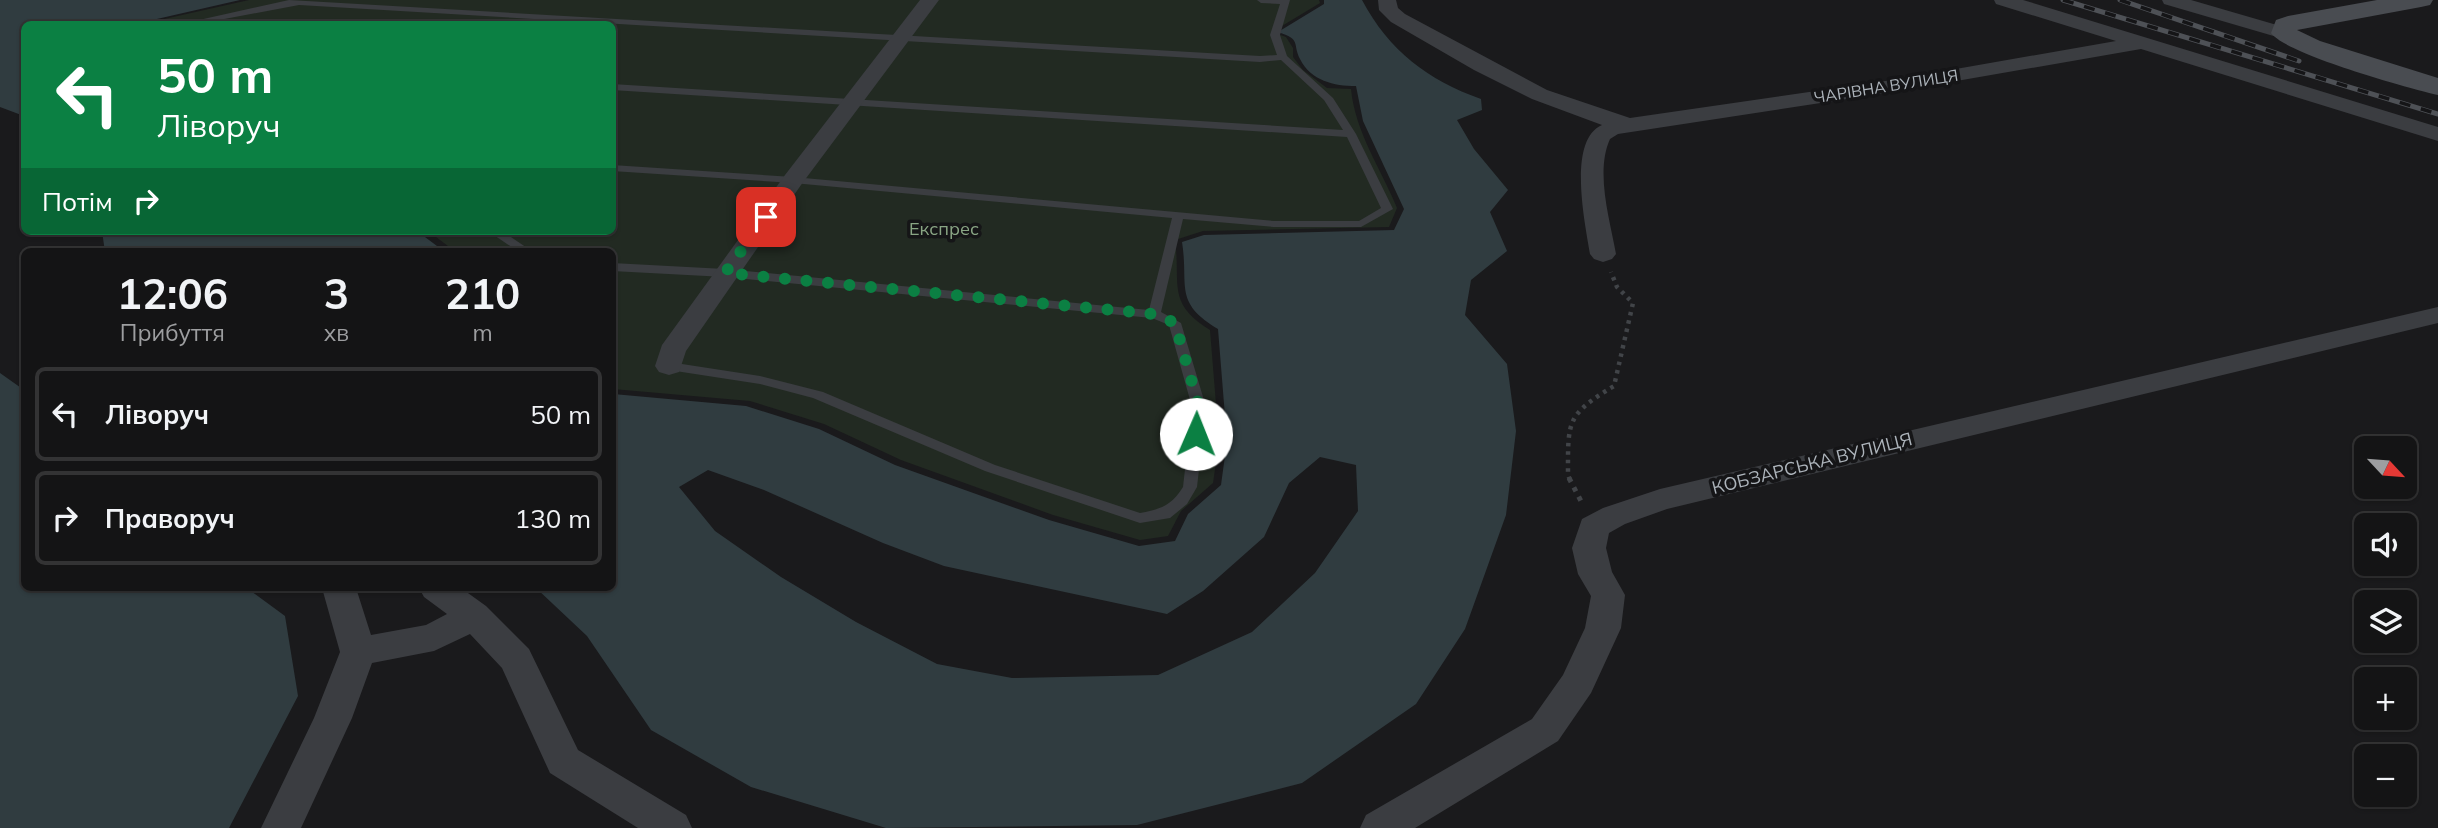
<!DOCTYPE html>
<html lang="uk">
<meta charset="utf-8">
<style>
body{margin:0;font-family:Mulish,sans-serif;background:#212122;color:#f1f3f6;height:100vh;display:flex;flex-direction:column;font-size:26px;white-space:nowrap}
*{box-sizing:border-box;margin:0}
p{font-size:23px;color:#9d9ea0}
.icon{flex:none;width:38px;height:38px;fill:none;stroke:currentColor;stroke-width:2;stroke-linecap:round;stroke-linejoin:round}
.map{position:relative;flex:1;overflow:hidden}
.details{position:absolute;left:21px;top:248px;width:595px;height:343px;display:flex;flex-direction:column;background:#141415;border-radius:10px;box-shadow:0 2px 5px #0004,0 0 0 2px #333334}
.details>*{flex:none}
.guide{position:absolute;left:21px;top:21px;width:595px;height:214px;border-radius:10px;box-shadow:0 2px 5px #0004,0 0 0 2px #333334;background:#0b8043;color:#fff;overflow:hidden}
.needle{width:46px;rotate:116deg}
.controls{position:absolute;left:2354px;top:436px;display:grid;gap:14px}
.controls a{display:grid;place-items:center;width:63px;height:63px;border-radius:10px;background:#141415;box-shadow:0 2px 5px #0004,0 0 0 2px #333334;font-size:35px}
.pin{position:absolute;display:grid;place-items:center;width:60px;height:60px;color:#fff;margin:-30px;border-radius:14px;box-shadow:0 4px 10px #0006}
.me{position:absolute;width:77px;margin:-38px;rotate:1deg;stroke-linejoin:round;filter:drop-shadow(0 0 5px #0008)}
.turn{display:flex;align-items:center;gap:24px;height:147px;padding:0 21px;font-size:32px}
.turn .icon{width:91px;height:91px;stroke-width:2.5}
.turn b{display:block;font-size:49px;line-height:60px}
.then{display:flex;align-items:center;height:66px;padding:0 21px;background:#0003;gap:14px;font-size:26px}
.eta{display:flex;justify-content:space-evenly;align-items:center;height:119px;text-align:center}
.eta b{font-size:42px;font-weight:700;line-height:49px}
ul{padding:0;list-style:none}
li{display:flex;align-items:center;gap:21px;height:94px;margin:0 14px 10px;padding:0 7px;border:4px solid #333334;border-radius:10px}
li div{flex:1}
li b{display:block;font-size:26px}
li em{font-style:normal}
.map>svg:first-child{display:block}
</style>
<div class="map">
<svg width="2438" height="828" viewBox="0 0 2438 828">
<rect width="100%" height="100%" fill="#1a1a1c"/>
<path fill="#222a22" d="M249,0H1319L1320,3L1272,32L1286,37L1293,48V57L1303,70L1327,88L1351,89C1355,132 1381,169 1397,208L1389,227L1203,231L1175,240C1181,284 1166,303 1210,330L1219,441L1213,483L1181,511L1168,536L1140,540L1053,515L901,460L824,424L750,401L613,389L612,252H456L432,234L430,231H612V24H142Z"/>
<g fill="#303c40" fill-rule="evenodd">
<polygon points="0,0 240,0 135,24 24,24 24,116 0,107"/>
<path d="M1324,0H1362C1389,51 1428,80 1481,99L1482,110L1457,120L1474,149L1508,190L1490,212L1507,251L1471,280L1465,315L1507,364L1516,431L1506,515L1465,629L1416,704L1302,783L1137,825L886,828L751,787L651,730L587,636L536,588H612L613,394L746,406L819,429L895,465L1049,520L1139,546L1175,541L1188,514L1221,485L1227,441L1218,329C1173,302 1189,286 1182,242L1204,235L1394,230L1404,209L1363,121L1356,86C1334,86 1311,81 1300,59C1292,43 1302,40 1278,32L1324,4ZM1320,457L1356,465L1358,511L1315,573L1252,632L1158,675L1012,678L937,664L856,622L781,577L715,531L679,487L708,470L764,490L883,543L944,566L1167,614L1203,591L1264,537L1289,483Z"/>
<polygon points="102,231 421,231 425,237 445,252 105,252"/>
<polygon points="0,373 24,390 24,588 247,588 285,616 298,696 229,828 0,828"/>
</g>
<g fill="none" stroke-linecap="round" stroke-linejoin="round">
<path stroke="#414448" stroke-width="4.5" stroke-dasharray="3.5 5" stroke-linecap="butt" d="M1570,480L1568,475C1568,421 1566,415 1614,386L1633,303L1617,287L1611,272"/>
<polyline stroke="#414448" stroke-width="5" stroke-dasharray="4.5 6" stroke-linecap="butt" points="1569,478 1583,505"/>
<g fill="#3b3d41" fill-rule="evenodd">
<path d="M289,0L1260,56L1277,55L1270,35L1280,4L1261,3L1257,0H1290L1280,35L1287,56L1333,98L1356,134L1393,209L1361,227H1274L1183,219L1161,312L1181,323L1206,407L1197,487L1187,504L1170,518L1140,523L985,471L813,398L760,384L669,370L662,366L669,362L760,376L823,392L995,465L1140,513C1161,509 1171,506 1183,487L1192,407L1169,325L1152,318L725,277L612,271V263L725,269L1149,310L1172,218L793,183L612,171V165L793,177L1274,221H1359L1381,208L1347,137L612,90V84L1343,130L1324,100L1281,60L1260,62L299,5L198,24H181Z"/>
<polygon points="488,231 502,231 533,252 519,252"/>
</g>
<g fill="#3b3d41" fill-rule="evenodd">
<polygon points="920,0 939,0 801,185 686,351 679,372 669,375 659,372 655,366 662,345 785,175"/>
<path d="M1378,0H1396L1398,8L1405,14L1547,90L1630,118L1899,79L2116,41L1996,4L1994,0H2023L2438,127V141L2141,49L1899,91L1618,134L1610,139C1595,172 1610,220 1616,254L1612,259L1603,262L1594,259L1590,254C1585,223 1567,140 1602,125L1532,99L1474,70L1391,22L1379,10Z"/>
<polygon points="2162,0 2191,0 2291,29 2294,33 2291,37 2277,37 2164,4"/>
<polygon points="2438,307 2438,323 1667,509 1625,524 1609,533 1606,548 1612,572 1625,595 1621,628 1591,693 1558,741 1415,828 1360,828 1366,815 1532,719 1563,675 1585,628 1591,596 1578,574 1572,548 1582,519 1603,508 1660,489"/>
<polygon points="322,588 356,588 371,635 426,625 447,614 424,597 419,588 461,588 486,606 529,649 578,750 686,815 692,828 638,828 550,773 502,668 470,634 434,651 372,663 352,718 301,828 261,828 314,718 340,652"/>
</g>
<path fill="#494c51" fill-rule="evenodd" d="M2377,0H2433L2430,5L2421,7L2297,30L2320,41L2438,78V95C2408,88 2286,54 2271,33L2276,20L2288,16Z"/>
<g stroke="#4e5156" stroke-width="5">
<g id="rail">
<polyline points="2063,0 2438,114"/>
<polyline points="2120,0 2299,61"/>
</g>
</g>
<use href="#rail" stroke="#151517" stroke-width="3.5" stroke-dasharray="11" stroke-linecap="butt"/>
</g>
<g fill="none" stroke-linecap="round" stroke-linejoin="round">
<polyline stroke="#0b8043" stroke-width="12" stroke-dasharray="0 21.6" points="766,217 725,273 1154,314 1175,323 1199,407 1196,434"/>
</g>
<g text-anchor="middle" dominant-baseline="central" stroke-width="7" stroke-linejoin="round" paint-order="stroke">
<g font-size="16" fill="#adb4bb" stroke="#151517">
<text transform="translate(1886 86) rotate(-9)">ЧАРІВНА ВУЛИЦЯ</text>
</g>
<g font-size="18" fill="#89a584" stroke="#151517">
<text x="944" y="228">Експрес</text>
</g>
<g font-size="18" fill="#adb4bb" stroke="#151517">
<text transform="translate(1812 463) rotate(-14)">КОБЗАРСЬКА ВУЛИЦЯ</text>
</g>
</g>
</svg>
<div class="controls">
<a><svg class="needle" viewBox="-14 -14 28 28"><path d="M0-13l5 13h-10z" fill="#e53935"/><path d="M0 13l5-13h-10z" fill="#9d9ea0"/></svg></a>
<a><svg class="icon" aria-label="sound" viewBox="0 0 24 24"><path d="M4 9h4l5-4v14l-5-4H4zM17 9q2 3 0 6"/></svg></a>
<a><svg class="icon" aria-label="layers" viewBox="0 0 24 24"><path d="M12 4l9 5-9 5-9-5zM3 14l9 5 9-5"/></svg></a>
<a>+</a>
<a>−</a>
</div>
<div class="pin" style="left:766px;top:217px;background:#d93025"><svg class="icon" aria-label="arrive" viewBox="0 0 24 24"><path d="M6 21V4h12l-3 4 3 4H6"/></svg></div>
<svg class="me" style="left:1196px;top:434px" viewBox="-20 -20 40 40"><circle r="19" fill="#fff"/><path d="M0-13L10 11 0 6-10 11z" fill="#0b8043"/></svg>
<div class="guide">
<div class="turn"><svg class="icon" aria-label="left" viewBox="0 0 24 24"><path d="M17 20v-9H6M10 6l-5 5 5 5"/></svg><div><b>50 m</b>Ліворуч</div></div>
<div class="then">Потім<svg class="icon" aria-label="right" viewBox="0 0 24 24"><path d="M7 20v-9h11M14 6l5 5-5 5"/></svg></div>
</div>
<section class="details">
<div class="eta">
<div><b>12:06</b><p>Прибуття</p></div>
<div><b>3</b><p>хв</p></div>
<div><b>210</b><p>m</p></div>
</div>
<ul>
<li><svg class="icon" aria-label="left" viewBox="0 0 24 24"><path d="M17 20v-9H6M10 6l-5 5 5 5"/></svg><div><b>Ліворуч</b></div><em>50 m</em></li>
<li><svg class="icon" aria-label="right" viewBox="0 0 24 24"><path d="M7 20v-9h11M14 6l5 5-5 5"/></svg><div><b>Праворуч</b></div><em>130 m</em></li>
</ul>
</section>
</div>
